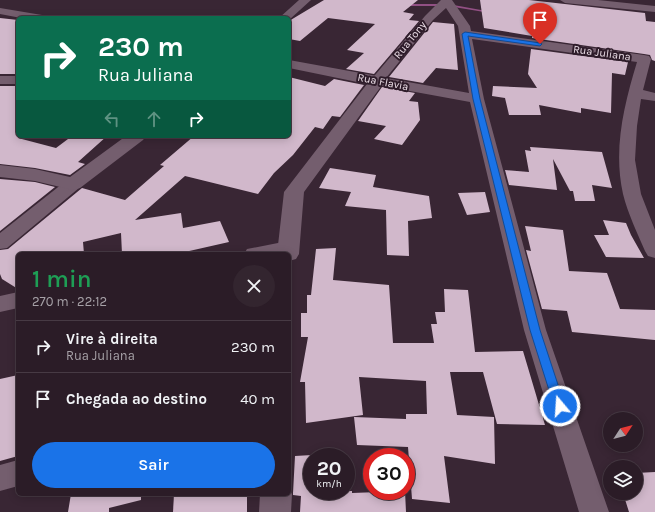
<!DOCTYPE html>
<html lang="pt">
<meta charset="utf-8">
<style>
body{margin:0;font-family:Karla,sans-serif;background:#33252f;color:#f1f3f6;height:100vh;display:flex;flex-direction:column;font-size:15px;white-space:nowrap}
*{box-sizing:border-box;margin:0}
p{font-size:13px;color:#a6a1a7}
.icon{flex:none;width:22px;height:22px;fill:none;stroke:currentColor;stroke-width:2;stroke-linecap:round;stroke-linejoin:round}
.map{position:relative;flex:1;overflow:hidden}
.side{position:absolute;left:16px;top:252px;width:275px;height:244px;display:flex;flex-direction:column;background:#2b1c27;border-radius:6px;box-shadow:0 2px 10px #0003,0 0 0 1px #473a44}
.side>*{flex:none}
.top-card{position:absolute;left:16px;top:16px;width:275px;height:122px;border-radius:6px;box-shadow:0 2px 10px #0003,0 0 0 1px #473a44;background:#0b6e4f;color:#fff;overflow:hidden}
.needle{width:26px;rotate:54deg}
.tools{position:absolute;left:603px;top:412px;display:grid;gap:8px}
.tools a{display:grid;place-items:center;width:40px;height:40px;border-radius:50%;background:#2b1c27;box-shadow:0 2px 10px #0003,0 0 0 1px #473a44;font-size:20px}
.speed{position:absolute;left:303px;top:448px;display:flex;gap:8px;font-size:20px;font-weight:700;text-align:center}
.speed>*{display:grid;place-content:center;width:52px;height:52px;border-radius:50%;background:#2b1c27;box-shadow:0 2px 10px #0003,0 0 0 1px #473a44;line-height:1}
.speed small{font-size:10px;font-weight:400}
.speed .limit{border:6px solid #d22;background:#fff;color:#111}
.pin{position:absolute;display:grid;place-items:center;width:34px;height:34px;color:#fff;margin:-41px -17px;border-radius:50% 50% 50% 0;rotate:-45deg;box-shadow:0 0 4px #0007}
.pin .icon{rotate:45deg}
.me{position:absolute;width:44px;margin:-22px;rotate:342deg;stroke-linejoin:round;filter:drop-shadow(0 0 3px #0008)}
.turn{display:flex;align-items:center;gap:14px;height:84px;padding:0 16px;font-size:18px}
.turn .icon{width:52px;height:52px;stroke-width:2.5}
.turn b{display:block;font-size:28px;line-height:34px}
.lanes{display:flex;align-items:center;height:38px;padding:0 16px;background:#0003;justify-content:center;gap:20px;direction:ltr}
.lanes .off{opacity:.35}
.round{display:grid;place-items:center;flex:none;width:42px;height:42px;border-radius:21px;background:#33252f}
.headline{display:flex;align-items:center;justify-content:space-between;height:68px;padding:0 16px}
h1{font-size:24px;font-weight:600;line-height:30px;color:#1e9e55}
.button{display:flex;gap:8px;margin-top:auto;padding:8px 16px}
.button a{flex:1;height:46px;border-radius:24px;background:#1a73e8;color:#fff;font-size:16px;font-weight:600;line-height:46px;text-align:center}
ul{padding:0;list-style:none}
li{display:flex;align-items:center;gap:12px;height:52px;padding:0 16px;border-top:1px solid #473a44}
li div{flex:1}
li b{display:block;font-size:15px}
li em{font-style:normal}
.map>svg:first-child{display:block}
</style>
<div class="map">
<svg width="655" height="512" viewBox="0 0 655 512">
<rect width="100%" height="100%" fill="#392634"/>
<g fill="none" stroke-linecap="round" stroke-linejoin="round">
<polygon fill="#925084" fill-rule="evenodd" points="390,0 396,0 411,4 448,4 492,12 490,13 448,6 411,6"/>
</g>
<g fill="#d1b8cb">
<polygon points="324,0 418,0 403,12 414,14 409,20 419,21 374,74 346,69 364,53 347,50 375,24 328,18 300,41 289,39 289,21"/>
<polygon points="480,0 529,0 645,13 646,21 655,22 655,61 652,60 650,55 644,54 532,38 532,36 484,28"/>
<polygon points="0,18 18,20 18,74 0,74"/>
<polygon points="433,22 454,24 458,70 436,68 423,83 389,77"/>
<polygon points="531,49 628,62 625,75 612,73 611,113 581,108 581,113 539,105 541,115 509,115 505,98 492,96 493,86 537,88 528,74"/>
<polygon points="289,77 325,86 334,79 364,85 340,117 332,116 323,129 315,127 293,155 274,173 258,194 185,176 135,220 181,213 183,228 220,221 229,242 176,254 122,254 121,233 83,242 84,254 18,254 18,289 2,279 0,274 0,250 8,249 82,188 125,200 164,166 160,165 194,136 289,136"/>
<polygon points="0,86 18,86 18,138 56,148 72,136 107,136 78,162 85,164 70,175 35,168 0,164"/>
<polygon points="382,87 415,93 409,101 418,102 420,120 402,145 374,139 386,126 358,121"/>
<polygon points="530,147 602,152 612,188 592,185 595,201 575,201 573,191 570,191 553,159 557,190 509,185 505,170 529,172 525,150 531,151"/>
<polygon points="330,168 376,175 373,187 429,196 432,218 408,221 409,256 387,255 386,210 345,206 351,192 319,188"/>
<polygon points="0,179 35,182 55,187 0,231"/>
<polygon points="485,192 490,212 467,215 458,193"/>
<polygon points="603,220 626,223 631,235 644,258 606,257 594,235 609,235"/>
<polygon points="525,226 563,230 569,271 607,273 620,309 655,310 655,340 572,332 567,311 542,309 526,250 531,251"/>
<polygon points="336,248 333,280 389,285 393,343 434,343 431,324 437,324 435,312 445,312 444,289 468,290 475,352 523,351 545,425 497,424 483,372 450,372 457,415 494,417 495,464 444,456 450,503 412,499 408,447 357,445 354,417 406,419 406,414 427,414 426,381 359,377 363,415 306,423 305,382 300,382 308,337 301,337 301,313 307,313 307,295 311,295 316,249"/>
<polygon points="18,375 18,456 0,461 0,379"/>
<polygon points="312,455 312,491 352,491 352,493 405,491 406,512 300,512 301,496 293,495 293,493 295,456"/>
<polygon points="655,472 655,512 629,512 623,493 636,493 636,473"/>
<polygon points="71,494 141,494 141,500 109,508 109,512 68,512"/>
<polygon points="174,494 247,494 247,512 173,512"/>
</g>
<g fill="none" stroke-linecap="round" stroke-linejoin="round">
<g fill="#745e6e" fill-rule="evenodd">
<polygon points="299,0 311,0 289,20 289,18 279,18"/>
<path d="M441,0H452L470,26L471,31L644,55L649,56L651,59L643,90L655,93V101L641,99L637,126L635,160L641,194L655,230V258L648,256L645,251C637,232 628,214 623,194C613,149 624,105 637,62L472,39L484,99L546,330L609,512H579L524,330L470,102L377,85L372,84L370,81L425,16ZM446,8L458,26L469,93L386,78L433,20Z"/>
<polygon points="560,0 598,0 655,6 655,12 565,3"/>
<polygon points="0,8 42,15 46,16 48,18 21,18 0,14"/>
<rect x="0" y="76" width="18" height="8"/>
<polygon points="73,179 79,180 82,184 79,188 7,248 0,249 0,233 67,180"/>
<polygon points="288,241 295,242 298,247 295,252 286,254 244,254 247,249"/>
<polygon points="18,292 18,308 0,312 0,296"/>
<polygon points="18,460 18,486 0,491 0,465"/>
</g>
<g fill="#745e6e" fill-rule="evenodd">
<polygon points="289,60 377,76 382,78 385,81 304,192 299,254 296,259 289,261 289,254 277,254 284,192 367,84 289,68"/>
<polygon points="126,136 146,136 143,140 80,188 73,190 35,181 0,177 0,165 35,169 70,177"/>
<polygon points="289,488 292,494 291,512 259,512 260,494 289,494"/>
</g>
</g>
<polygon fill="#1a73e8" stroke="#114b97" points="465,32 540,43 542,44 540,46 468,36 480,99 540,330 565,406 564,409 560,411 555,409 554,406 530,330 473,99 462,34"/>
<g text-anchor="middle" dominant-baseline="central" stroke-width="4" stroke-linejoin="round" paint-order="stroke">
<g font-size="11" fill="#eadde6" stroke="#2e1c2a">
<text transform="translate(410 40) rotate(-51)">Rua Tony</text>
<text transform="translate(602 53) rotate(8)">Rua Juliana</text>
<text transform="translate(383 82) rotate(11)">Rua Flavia</text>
</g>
</g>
</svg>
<div class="tools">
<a><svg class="needle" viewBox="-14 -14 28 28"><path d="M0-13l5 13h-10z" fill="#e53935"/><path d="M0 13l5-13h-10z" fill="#a6a1a7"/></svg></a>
<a><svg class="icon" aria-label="layers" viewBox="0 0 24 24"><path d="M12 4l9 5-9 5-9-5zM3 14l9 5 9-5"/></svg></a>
</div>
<div class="speed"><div>20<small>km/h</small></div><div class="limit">30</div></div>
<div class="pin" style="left:540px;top:44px;background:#d93025"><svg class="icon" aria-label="arrive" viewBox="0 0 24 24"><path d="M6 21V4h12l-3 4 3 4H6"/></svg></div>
<svg class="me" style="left:560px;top:406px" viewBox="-20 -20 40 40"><circle r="17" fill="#1a73e8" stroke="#fff" stroke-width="3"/><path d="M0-11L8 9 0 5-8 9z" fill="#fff"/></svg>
<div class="top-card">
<div class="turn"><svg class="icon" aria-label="right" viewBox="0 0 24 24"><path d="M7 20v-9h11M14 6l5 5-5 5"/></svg><div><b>230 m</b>Rua Juliana</div></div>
<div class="lanes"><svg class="icon off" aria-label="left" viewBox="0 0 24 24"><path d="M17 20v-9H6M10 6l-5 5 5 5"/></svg><svg class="icon off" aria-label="ahead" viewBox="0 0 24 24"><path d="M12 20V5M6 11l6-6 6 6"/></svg><svg class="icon" aria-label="right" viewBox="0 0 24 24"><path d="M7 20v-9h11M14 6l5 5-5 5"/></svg></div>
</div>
<section class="side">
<div class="headline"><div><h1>1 min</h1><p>270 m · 22:12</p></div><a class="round"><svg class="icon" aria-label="close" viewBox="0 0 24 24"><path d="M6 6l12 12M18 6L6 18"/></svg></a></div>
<ul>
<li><svg class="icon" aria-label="right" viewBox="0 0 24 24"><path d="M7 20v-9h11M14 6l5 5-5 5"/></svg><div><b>Vire à direita</b><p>Rua Juliana</p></div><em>230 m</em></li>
<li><svg class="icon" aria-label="arrive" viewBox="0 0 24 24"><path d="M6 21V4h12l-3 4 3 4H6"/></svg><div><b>Chegada ao destino</b></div><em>40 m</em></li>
</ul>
<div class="button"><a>Sair</a></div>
</section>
</div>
